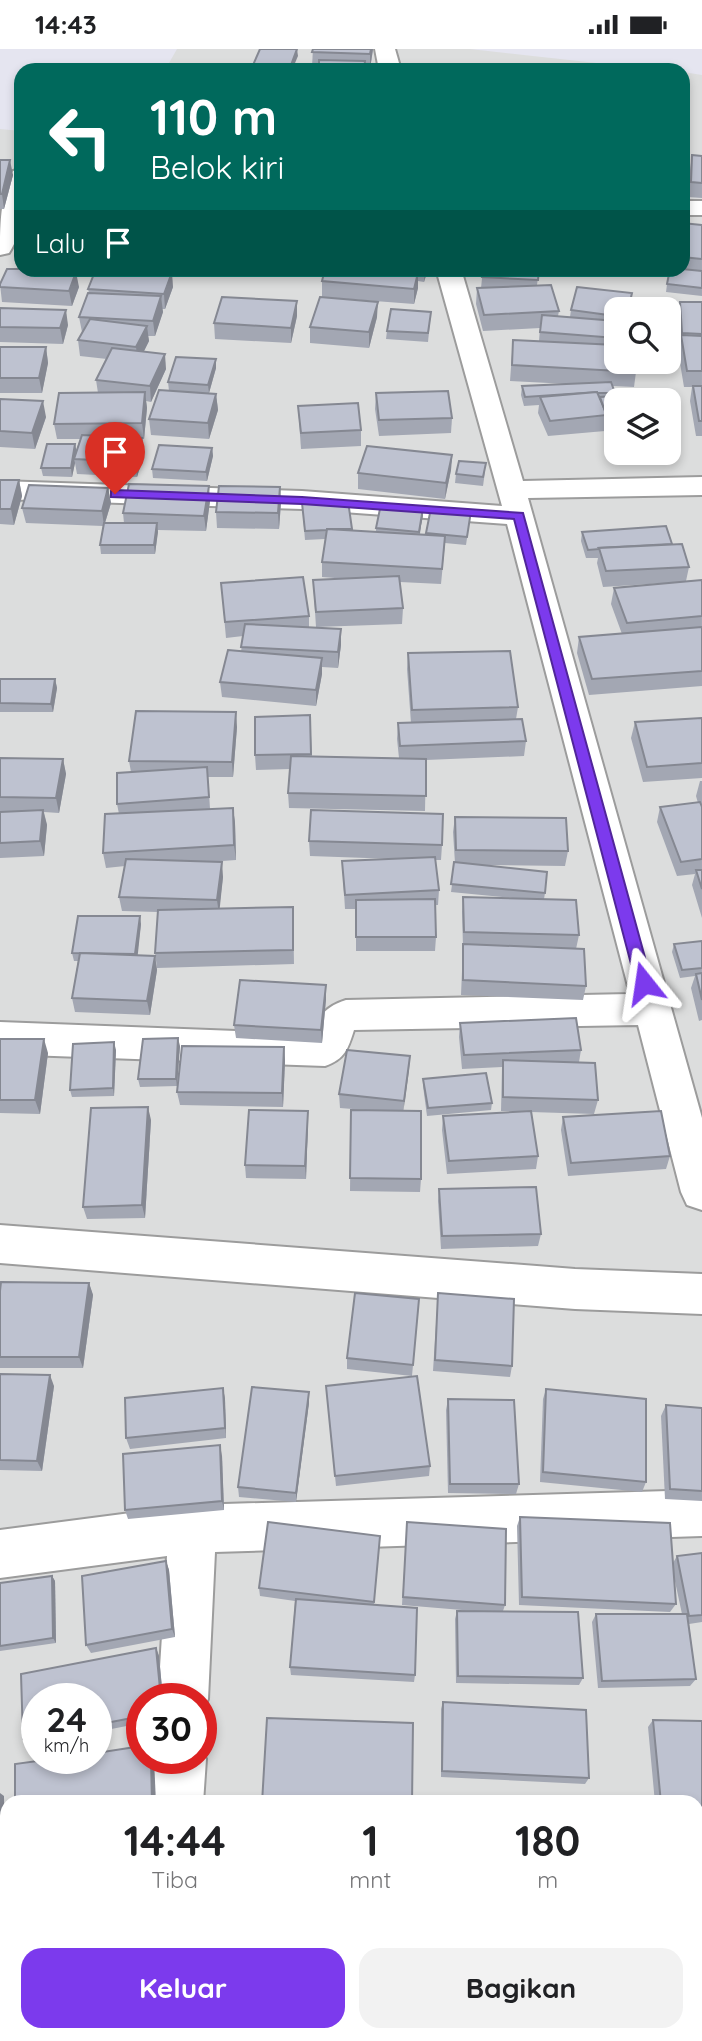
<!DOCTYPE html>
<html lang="id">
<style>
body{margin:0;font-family:Quicksand,sans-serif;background:#f2f2f2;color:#202124;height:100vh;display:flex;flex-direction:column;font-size:26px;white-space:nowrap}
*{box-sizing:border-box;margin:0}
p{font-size:23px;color:#757577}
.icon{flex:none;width:38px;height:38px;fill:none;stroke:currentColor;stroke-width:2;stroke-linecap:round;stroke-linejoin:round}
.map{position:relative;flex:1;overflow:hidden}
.side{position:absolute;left:0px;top:1746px;width:704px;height:247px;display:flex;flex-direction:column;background:#fff;border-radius:21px 21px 0 0;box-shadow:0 4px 10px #0003}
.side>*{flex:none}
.guide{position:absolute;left:14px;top:14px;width:676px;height:214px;border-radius:21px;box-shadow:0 4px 10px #0003;background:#00695c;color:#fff;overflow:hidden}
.tools{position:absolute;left:604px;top:248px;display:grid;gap:14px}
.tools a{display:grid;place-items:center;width:77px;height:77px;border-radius:14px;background:#fff;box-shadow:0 4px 10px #0003;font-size:35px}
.speed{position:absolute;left:21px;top:1634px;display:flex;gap:14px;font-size:35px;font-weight:700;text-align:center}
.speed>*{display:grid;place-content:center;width:91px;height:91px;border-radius:50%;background:#fff;box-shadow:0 4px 10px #0003;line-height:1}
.speed small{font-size:18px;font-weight:400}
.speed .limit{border:10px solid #d22;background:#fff;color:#111}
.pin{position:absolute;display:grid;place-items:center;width:60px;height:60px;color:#fff;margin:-72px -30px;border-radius:50% 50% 50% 0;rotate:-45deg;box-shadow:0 0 7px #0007}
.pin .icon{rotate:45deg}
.me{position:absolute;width:77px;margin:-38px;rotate:345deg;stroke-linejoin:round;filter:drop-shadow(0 0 5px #0008)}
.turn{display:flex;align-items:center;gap:24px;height:147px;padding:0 21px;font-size:32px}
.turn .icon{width:91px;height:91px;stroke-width:2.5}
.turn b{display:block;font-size:49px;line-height:60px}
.then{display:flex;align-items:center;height:66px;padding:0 21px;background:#0003;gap:14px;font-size:26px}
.eta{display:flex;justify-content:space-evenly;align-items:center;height:119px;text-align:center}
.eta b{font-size:42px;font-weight:700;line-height:49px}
.action{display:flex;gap:14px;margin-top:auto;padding:14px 21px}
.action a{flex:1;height:80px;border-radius:21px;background:#7c3aed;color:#fff;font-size:28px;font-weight:700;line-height:80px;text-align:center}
.action a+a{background:#f2f2f2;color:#202124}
.status{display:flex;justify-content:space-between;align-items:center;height:49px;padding:0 35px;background:#fff;direction:ltr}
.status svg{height:19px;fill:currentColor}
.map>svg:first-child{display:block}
</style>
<div class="status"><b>14:43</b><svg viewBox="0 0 49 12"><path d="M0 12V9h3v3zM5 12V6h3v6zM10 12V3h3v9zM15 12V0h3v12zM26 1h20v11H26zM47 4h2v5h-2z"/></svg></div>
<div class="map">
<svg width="702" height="1992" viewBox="0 0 702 1992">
<rect width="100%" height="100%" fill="#e5e5f0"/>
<g fill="#dcdddd" fill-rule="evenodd">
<polygon points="177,0 470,0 660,21 165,21"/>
<path d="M683,23L702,26V1992H0V80L21,82V220H682ZM616,261H668V313H616ZM616,352H668V404H616ZM37,1650H96V1710H37ZM142,1650H201V1710H142ZM7,1754H696V1986H7Z"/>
</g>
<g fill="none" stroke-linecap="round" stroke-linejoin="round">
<g stroke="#9c9c9c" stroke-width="4">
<g id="minor">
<polygon points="375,0 395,0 401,21 379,21"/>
<path d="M21,120C21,147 25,181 9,204L0,206C0,179 0,146 13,122Z"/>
<rect x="682" y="152" width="20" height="14"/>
<path d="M436,220H461L523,432L702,428V446L528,449L702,1069V1161L687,1156L681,1143L638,976L354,981C348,1000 345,1010 325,1017L0,1005V973L314,985C318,965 328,957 346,951L630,945L507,475L302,460L0,450V432L302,442L502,457Z"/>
<polygon points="0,1176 575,1220 702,1225 702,1265 575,1260 0,1214"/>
<polygon points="702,1441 702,1487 215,1503 208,1650 201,1666 201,1650 158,1650 167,1507 0,1529 0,1481 192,1456"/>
<polygon points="201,1700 206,1710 203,1754 151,1754 155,1710 201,1710"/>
<rect x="696" y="1854" width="6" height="54"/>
<rect x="136" y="1986" width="56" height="6"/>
</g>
</g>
<use href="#minor" fill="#fff" fill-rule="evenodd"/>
</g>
<g fill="#a3a7b3">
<polygon points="313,0 373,0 370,20 312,17"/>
<polygon points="692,106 702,107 702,149 688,148 690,121"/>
<polygon points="0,111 13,126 4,160 0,160"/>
<polygon points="682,174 702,176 702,247 666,243 669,220 682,220"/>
<polygon points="21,220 140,220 173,238 165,260 162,260 163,263 155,287 148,287 149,292 144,302 166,320 151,353 146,352 147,359 144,390 142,390 144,405 137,428 77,425 75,414 72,428 43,427 41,419 76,402 80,390 57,390 54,375 98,344 96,331 107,310 80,307 78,291 83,283 82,283 79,268 89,244 88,240 95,222 55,222 79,238 72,257 2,253 0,235"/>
<polygon points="325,220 428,220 424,233 418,232 418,239 414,255 322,248 322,232"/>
<polygon points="483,220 539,220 537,236 559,262 558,267 570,268 571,261 632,244 629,261 616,261 616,313 636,323 634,338 613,337 616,352 616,376 606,377 605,382 548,387 538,364 539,356 524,357 521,346 522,337 568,335 510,332 513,291 539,292 540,279 483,282 476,255 477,239 481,239"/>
<polygon points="680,253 702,253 702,387 696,387 690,352 692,338 684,338 678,302 679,295 677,268"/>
<polygon points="0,259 68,276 63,295 0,293"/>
<polygon points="431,263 428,293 386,290 387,282"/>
<polygon points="297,267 291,294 215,290 214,274"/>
<polygon points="377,268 369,299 310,294 310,278"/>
<polygon points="0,298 46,298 48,314 42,344 0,344"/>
<polygon points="216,310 216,319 209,344 169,342 168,333"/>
<polygon points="376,344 452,369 451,384 379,387 375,360"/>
<polygon points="216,345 218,361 209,390 151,386 149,370"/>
<polygon points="0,350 46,368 35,400 0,398"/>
<polygon points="298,357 361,381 361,397 301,400"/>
<polygon points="212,399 213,407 207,432 153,429 152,420"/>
<polygon points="452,406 451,421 445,450 358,440 358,424"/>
<polygon points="485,423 483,437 455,434 456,425"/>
<polygon points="0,431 19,431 22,447 14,476 0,475"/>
<polygon points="108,439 111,454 105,474 124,474 123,464 210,452 206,482 158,481 155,505 101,505 100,496 103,477 26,474 22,459"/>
<polygon points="348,452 352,482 376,483 376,479 423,459 420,485 426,486 431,459 471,462 466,496 445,494 441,535 400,533 403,559 402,575 316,578 313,531 347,530 322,528 322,513 325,490 305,491 302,454"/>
<polygon points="281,453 279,480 217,479 216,463"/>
<polygon points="582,483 672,495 689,518 686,532 702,531 702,637 589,646 577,604 579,588 622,585 611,555 614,539 665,534 603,538 597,514 598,509 586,509 581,492"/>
<polygon points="221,534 309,567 309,579 341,580 341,596 338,619 322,618 322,625 316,657 222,648 220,633 241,603 243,587 226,589"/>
<polygon points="408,604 518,658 516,670 526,692 524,707 426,711 425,762 289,759 288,744 290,720 256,721 255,706 310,666 312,707 399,709 397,690 398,674 411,674 407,620"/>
<polygon points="0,630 55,630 57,639 53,663 0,663"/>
<polygon points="702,669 702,729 643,733 631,689 635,673"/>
<polygon points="237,678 233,728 208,728 210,760 233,759 235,774 236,811 208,813 223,828 219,860 293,858 294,915 157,919 155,904 158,863 122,862 119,848 125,817 106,819 103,804 119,765 117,755 131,723 129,712"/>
<polygon points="0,709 63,710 66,725 59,764 44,763 47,776 44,807 0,809"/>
<polygon points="700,732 702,732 702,869 692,836 695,825 677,827 657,773 660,758 698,754 696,747"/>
<polygon points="455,768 568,802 565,817 479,816 545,844 544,850 579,886 576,900 586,937 583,951 461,946 463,898 462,863 463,848 513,849 451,843 455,814 453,783"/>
<polygon points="309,792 442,796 441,811 435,811 439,841 438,856 435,856 436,888 435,902 356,902 356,860 345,860 342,812 395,810 310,807"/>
<polygon points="141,875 137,906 155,907 157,921 150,966 75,963 72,949 78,912 74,912 72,904"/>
<polygon points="702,892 702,971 699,972 691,939 695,927 680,929 672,903 674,895"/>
<polygon points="326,936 326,950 322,994 236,989 234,976"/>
<polygon points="460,974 581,1001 579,1013 598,1051 594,1065 531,1063 538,1107 536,1120 447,1125 442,1081 443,1067 528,1062 501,1062 502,1018 462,1020 459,988"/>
<polygon points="0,990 48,1004 40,1065 0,1064"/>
<polygon points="180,997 177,1037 140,1038 138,1030"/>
<polygon points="284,998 285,1012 283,1058 180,1056 177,1043"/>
<polygon points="116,1001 114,1047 72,1048 70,1041"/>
<polygon points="410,1007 403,1062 421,1130 420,1143 350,1142 351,1061 365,1061 340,1059 339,1045"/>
<polygon points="423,1030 492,1054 491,1061 427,1067 423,1037"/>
<polygon points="563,1068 670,1107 666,1120 568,1127 561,1081"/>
<polygon points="151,1071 145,1169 87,1170 83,1158"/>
<polygon points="308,1075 306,1130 246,1129 245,1116"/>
<polygon points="439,1140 541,1185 538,1197 441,1200 438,1152"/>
<polygon points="89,1234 93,1246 83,1319 0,1319 0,1242"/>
<polygon points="438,1244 512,1317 510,1328 433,1322"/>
<polygon points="419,1250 412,1327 347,1320 347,1309"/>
<polygon points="0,1325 54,1337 42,1422 0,1421"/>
<polygon points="326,1337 430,1417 429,1427 336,1437"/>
<polygon points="223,1339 225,1350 226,1389 130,1400 126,1389"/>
<polygon points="546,1340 646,1433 642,1443 540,1433 543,1350"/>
<polygon points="309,1343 309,1354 296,1453 239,1448 238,1438"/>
<polygon points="448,1350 519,1435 516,1445 448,1444 446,1361"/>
<polygon points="666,1356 702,1359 702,1452 665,1450 661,1367"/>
<polygon points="222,1407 224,1461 128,1470 125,1461"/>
<polygon points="520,1468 673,1514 677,1507 702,1504 702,1573 689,1575 696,1630 690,1637 598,1639 592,1573 596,1565 682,1565 673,1523 676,1555 670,1563 519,1556 517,1477"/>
<polygon points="407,1473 505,1556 503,1562 583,1629 579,1636 456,1634 455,1570 457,1562 474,1562 402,1556"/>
<polygon points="380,1487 374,1556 415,1626 414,1633 291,1626 290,1618 295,1552 260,1547 259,1539"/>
<polygon points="166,1512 169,1521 175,1588 91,1604 86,1596"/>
<polygon points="52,1527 55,1532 56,1594 0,1602 0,1534"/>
<polygon points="156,1599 159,1607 163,1650 142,1650 142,1674 96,1683 96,1650 37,1650 37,1694 29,1696 23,1690 21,1625"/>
<polygon points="443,1653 589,1729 585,1735 441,1728 441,1660"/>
<polygon points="653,1671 702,1672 702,1768 696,1768 696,1754 655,1754 648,1678"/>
<polygon points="578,1986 696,1986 702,1992 578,1992"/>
</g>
<g fill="#858892">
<polygon points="297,0 298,7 292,21 290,18"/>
<polygon points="371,0 373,0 370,20 370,5"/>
<polygon points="10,111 13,126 4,160 2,145"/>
<polygon points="425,220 428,220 424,233"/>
<polygon points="76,223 79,238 72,257 69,242"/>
<polygon points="172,223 173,238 165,260 164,245"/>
<polygon points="418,224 418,239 414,255 414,240"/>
<polygon points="161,247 163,263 155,287 153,272"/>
<polygon points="297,252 297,267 291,294 291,279"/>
<polygon points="378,253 377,268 369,299 369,283"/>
<polygon points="66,261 68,276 63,295 60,279"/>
<polygon points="147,277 149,292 138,314 136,298"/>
<polygon points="46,298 48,314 42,344 39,329"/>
<polygon points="165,305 166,320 151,353 150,337"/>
<polygon points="216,310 216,319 209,344 208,336"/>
<polygon points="145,343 147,359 144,390 142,374"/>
<polygon points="216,345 218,361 209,390 208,374"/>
<polygon points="43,352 46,368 35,400 32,384"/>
<polygon points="142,389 144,405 137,428 135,413"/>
<polygon points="75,395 77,404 74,410 75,414 72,428 71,419"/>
<polygon points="212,399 213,407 207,432 206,423"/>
<polygon points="452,406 451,421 445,450 446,434"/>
<polygon points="19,431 22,447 14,476 11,460"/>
<polygon points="209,437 210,452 206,482 204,467"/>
<polygon points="280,438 281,453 279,480 278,464"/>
<polygon points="108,439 111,454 104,477 102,462"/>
<polygon points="423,459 423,467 418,491 419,483"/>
<polygon points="157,474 158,483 155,505 154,496"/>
<polygon points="341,580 341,596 338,619 338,603"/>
<polygon points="322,609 322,625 316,657 316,641"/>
<polygon points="55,630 57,639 53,663 51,655"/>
<polygon points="236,663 237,678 233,728 232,713"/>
<polygon points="63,710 66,725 59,764 56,749"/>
<polygon points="233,759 235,774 236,811 234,796"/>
<polygon points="43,761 47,776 44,807 40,792"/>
<polygon points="222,813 223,828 219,866 217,851"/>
<polygon points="140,867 141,875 137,913 135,905"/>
<polygon points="155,907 157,921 150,966 147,952"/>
<polygon points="326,936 326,950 322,994 321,981"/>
<polygon points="178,989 180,997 177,1037 176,1030"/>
<polygon points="44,990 48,1004 40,1065 35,1051"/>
<polygon points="114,993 116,1001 114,1047 113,1039"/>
<polygon points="284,998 285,1012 283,1058 282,1044"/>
<polygon points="410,1007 409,1021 403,1065 404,1052"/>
<polygon points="148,1058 151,1071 145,1169 142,1156"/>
<polygon points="308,1062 308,1075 306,1130 305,1117"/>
<polygon points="89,1234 93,1246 83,1319 79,1308"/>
<polygon points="50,1326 54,1337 42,1422 37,1412"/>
<polygon points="223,1339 225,1350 226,1389 225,1379"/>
<polygon points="309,1343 309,1354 296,1453 296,1444"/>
<polygon points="220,1396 222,1407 224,1461 222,1452"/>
<polygon points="166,1512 169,1521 175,1588 172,1580"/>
<polygon points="52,1527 55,1532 56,1594 53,1589"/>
<polygon points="156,1599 159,1607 163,1650 161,1650"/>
<polygon points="151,1710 154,1710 156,1754 152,1754"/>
<polygon points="0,1744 4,1747 5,1831 0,1827"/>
</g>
<g fill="#bec2d0" stroke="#858892" stroke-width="2">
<polygon points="260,0 297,0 291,16 258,15 257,17 253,16"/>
<polygon points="313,0 371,0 370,5 312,3"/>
<polygon points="319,11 365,12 364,21 319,21"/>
<polygon points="258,15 305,17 304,21 255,21"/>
<polygon points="692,106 702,107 702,134 691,133"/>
<polygon points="0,111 10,111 2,145 0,145"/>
<polygon points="682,174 702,176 702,210 682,208"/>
<polygon points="7,220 21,220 76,223 69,242 0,238 0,235"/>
<polygon points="96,220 138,220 172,223 164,245 88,240"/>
<polygon points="325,220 379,220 418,224 414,240 322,232"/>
<polygon points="483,220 539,220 538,231 482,228"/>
<polygon points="670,220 682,220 702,222 702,239 667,235"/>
<polygon points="551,236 559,262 484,266 477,239"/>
<polygon points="577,238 632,244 628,261 616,261 616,267 571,261"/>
<polygon points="88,244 161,247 153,272 79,268"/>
<polygon points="222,248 297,252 291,279 214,274"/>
<polygon points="320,248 378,253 369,283 310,278"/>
<polygon points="680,253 702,253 702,285 682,284"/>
<polygon points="0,259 66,261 60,279 0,278"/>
<polygon points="391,260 431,263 428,284 387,282"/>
<polygon points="542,266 616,272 616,289 540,283"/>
<polygon points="90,270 147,277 136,298 78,291"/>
<polygon points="681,286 702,287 702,322 687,322"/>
<polygon points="513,291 616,296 616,313 636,313 636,323 512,316"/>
<polygon points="0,298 46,298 39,329 0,329"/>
<polygon points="112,299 165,305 150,337 96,331"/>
<polygon points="176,308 216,310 208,336 168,333"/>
<polygon points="611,333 615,344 597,344 597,343 525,348 522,337"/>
<polygon points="693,337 702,337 702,372 699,372"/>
<polygon points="159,341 216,345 208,374 149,370"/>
<polygon points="448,342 452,369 379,371 376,344"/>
<polygon points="145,343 142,374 54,375 59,344"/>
<polygon points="597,343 607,366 550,372 540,348"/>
<polygon points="655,345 657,352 616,352 616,368 607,368 600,348"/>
<polygon points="0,350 43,352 32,384 0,382"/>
<polygon points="358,354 361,381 301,384 298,357"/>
<polygon points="82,386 142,389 135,413 74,410"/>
<polygon points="47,395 75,395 71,419 41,419"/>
<polygon points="159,396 212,399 206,423 152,420"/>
<polygon points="367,397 452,406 446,434 358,424"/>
<polygon points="459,412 486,414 483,428 456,425"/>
<polygon points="0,431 19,431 11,460 0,460"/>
<polygon points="129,435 209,437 204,467 123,464"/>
<polygon points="29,436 108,439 102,462 22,459"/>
<polygon points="219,437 280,438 278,464 216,463"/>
<polygon points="348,452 352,480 327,480 327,481 305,482 302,454"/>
<polygon points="381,455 423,459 419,483 376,479"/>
<polygon points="431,459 471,462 467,488 426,484"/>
<polygon points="104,474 157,474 154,496 100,496"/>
<polygon points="666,477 672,495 599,499 600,500 588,501 582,483"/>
<polygon points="327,480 445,487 442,520 322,513"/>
<polygon points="682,495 689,518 606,522 599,499"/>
<polygon points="399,527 403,559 316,563 313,531"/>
<polygon points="303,528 309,567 225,573 221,534"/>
<polygon points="702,531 702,567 627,574 614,539"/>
<polygon points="245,575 341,580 338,603 241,598"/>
<polygon points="702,578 702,622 592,630 579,588"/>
<polygon points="228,601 322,609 316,641 220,633"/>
<polygon points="510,602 518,658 412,661 408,604"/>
<polygon points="0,630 55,630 51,655 0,654"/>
<polygon points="136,662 236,663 232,713 129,712"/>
<polygon points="310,666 311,705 255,706 255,668"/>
<polygon points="702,669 702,714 647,718 635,673"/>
<polygon points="522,670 526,692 400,697 398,674"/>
<polygon points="291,707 426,710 426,747 288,744"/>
<polygon points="0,709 63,710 56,749 0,748"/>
<polygon points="207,718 209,748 117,755 117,724"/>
<polygon points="700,753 702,758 702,810 681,813 660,758"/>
<polygon points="233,759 234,796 103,804 105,765"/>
<polygon points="43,761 40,792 0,794 0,763"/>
<polygon points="311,761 443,765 442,796 309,792"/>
<polygon points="455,768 566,769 568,802 456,801"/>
<polygon points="435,808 439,841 345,846 342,812"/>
<polygon points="126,810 222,813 217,851 119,848"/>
<polygon points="454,813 547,823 545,844 451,835"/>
<polygon points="696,821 702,821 702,840"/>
<polygon points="463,848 576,851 579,886 464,883"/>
<polygon points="435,850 436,888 356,888 356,851"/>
<polygon points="293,858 293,901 155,904 158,861"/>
<polygon points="78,867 140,867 135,905 72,904"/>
<polygon points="702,892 702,919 682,921 674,895"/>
<polygon points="463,895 584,900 586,937 463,931"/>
<polygon points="80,904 155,907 147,952 72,949"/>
<polygon points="702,924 702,951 696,925"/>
<polygon points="240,931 326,936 321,981 234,976"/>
<polygon points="576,969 581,1001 464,1006 460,974"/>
<polygon points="178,989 176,1030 138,1030 143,990"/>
<polygon points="0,990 44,990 35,1051 0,1051"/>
<polygon points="114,993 113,1039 70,1041 73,995"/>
<polygon points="182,997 284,998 282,1044 177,1043"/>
<polygon points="347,1001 410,1007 404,1052 339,1045"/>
<polygon points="503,1011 595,1014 598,1051 503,1048"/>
<polygon points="486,1024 492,1054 428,1059 423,1030"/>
<polygon points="148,1058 142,1156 83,1158 91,1059"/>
<polygon points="249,1061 308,1062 305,1117 245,1116"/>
<polygon points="351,1061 421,1062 421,1130 350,1129"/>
<polygon points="531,1062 538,1107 449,1112 443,1067"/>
<polygon points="661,1062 670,1107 571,1114 563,1068"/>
<polygon points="536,1138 541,1185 442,1187 439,1140"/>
<polygon points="1,1233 89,1234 79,1308 0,1308 0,1242"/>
<polygon points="355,1244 419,1250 413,1316 347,1309"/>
<polygon points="438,1244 514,1250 512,1317 435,1311"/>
<polygon points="0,1325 50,1326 37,1412 0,1411"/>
<polygon points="417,1327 430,1417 335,1427 326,1337"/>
<polygon points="252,1338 309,1343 296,1444 238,1438"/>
<polygon points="223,1339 225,1379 126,1389 125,1349"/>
<polygon points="546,1340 646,1350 646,1433 543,1423"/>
<polygon points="448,1350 514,1351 519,1435 450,1435"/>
<polygon points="666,1356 702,1359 702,1442 670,1440"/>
<polygon points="220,1396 222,1452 125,1461 123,1405"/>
<polygon points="520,1468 670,1474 676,1555 522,1548"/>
<polygon points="268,1473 380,1487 374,1553 259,1539"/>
<polygon points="407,1473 506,1480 505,1556 403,1548"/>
<polygon points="702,1504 702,1566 689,1567 677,1507"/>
<polygon points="166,1512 172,1580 86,1596 82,1527"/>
<polygon points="52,1527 53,1589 0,1597 0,1534"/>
<polygon points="296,1550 417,1559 415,1626 290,1618"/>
<polygon points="457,1562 578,1563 583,1629 458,1627"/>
<polygon points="596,1565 687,1565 696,1630 602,1632"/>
<polygon points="156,1599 161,1650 142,1650 142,1667 96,1676 96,1650 37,1650 37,1687 23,1690 21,1625"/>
<polygon points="443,1653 586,1661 589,1729 442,1722"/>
<polygon points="267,1669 413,1674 412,1754 262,1754"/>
<polygon points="653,1671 702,1672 702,1762 696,1762 696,1754 661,1754"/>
<polygon points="142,1697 142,1710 151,1710 152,1754 15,1754 15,1715 52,1710 96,1710 96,1704"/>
<polygon points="436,1748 486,1754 435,1754"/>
<polygon points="702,1912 702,1992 583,1992 582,1986 696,1986 696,1913"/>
<polygon points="191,1986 284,1986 283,1992 190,1992"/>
<polygon points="316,1986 417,1986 418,1992 316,1992"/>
<polygon points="428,1986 560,1986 560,1992 429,1992"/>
</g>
<polygon fill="#7c3aed" stroke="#51269a" stroke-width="2" points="115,441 302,448 523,464 652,934 650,939 644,940 636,934 514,470 302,455 111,448 111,442"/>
</svg>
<div class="tools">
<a><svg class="icon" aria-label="search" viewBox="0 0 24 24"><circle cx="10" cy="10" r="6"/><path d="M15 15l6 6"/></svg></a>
<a><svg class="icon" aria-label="layers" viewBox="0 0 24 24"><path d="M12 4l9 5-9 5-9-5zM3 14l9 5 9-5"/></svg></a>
</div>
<div class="speed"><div>24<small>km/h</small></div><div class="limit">30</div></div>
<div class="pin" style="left:115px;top:445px;background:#d93025"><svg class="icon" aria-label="arrive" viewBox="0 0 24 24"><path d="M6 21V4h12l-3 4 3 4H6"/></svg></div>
<svg class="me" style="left:644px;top:934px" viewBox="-20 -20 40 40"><path d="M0-17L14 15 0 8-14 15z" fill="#7c3aed" stroke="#fff" stroke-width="4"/></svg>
<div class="guide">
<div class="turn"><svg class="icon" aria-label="left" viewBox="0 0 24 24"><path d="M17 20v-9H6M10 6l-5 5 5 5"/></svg><div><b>110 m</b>Belok kiri</div></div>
<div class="then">Lalu<svg class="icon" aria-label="arrive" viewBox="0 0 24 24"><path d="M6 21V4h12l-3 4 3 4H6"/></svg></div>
</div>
<section class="side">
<div class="eta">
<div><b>14:44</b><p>Tiba</p></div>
<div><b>1</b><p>mnt</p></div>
<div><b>180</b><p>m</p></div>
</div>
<div class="action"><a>Keluar</a><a>Bagikan</a></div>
</section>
</div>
